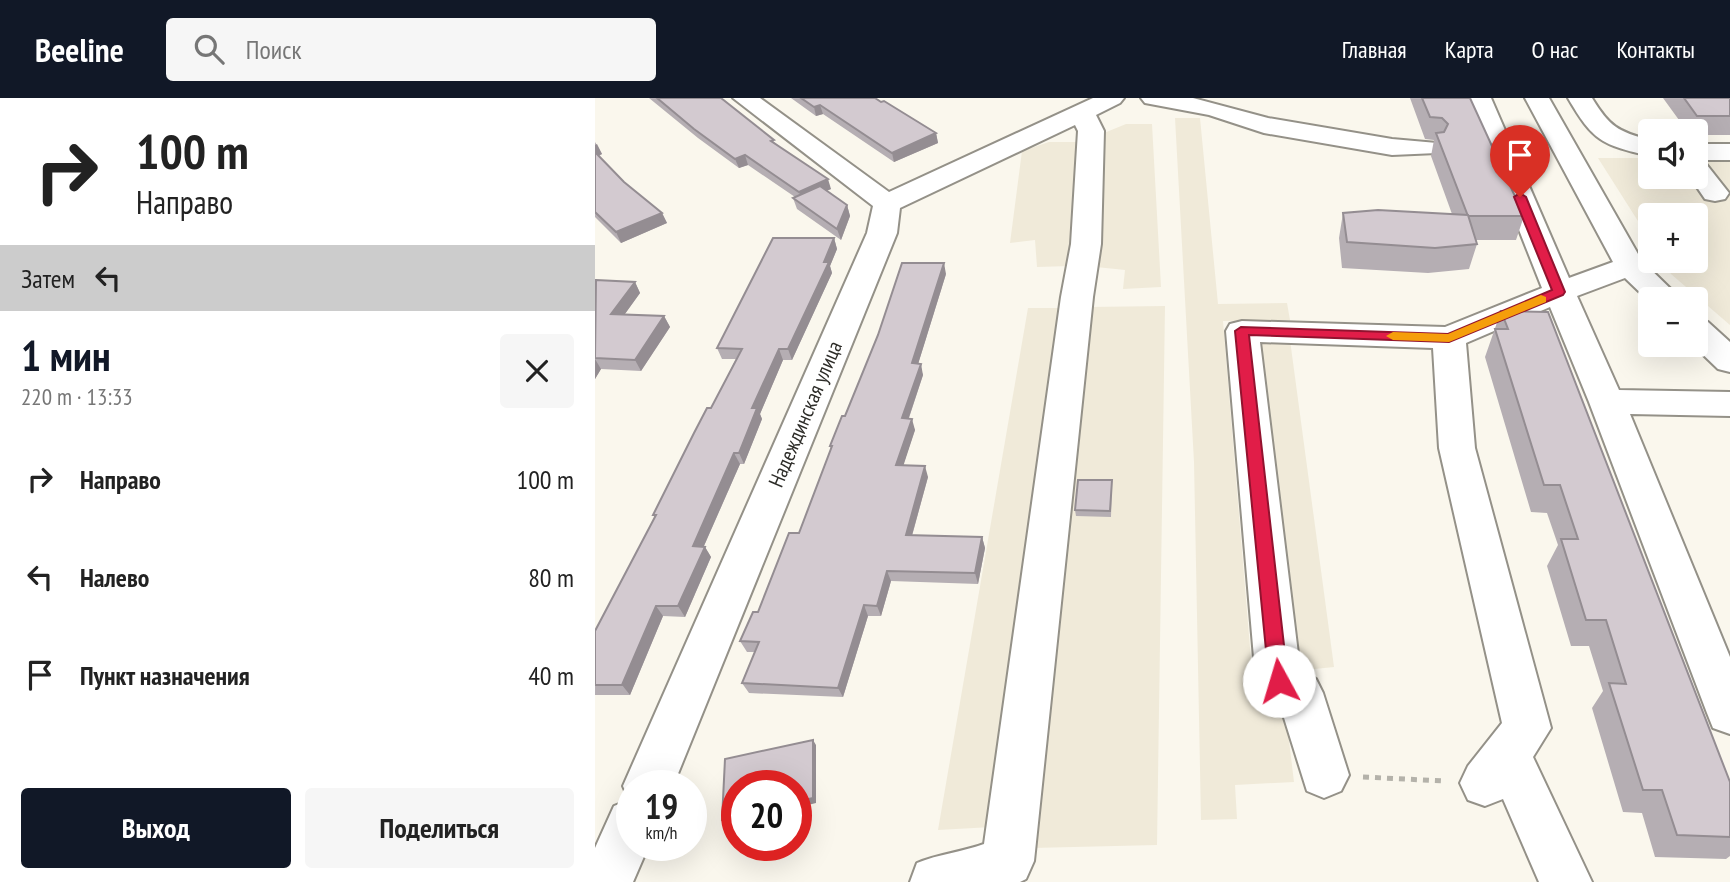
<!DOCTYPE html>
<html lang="ru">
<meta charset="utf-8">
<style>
body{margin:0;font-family:"PT Sans Narrow",sans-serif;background:#f6f6f6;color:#222;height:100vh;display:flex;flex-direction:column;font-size:26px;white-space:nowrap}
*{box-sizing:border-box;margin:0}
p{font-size:23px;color:#767676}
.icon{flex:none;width:38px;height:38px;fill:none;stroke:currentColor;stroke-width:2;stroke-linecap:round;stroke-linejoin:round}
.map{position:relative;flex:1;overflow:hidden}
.panel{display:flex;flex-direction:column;background:#fff;width:595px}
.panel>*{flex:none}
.banner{background:#fff;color:#222;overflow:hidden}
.tools{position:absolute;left:1043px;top:21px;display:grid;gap:14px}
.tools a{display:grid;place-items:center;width:70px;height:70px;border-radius:7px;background:#fff;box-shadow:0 7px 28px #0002;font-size:35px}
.speed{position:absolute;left:21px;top:672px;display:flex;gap:14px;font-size:35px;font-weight:700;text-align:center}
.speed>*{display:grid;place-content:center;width:91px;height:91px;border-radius:50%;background:#fff;box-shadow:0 7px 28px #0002;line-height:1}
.speed small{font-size:18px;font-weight:400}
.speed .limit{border:10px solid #d22;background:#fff;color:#111}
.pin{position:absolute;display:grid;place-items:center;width:60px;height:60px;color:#fff;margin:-72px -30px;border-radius:50% 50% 50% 0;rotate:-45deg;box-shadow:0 0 7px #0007}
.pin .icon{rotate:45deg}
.me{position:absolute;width:77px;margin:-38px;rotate:354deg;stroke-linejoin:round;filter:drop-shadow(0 0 5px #0008)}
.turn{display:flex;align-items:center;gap:24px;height:147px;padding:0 21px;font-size:32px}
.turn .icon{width:91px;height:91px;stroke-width:2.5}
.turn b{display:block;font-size:49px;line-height:60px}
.then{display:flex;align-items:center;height:66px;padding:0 21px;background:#0003;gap:14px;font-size:26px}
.round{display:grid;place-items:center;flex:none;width:74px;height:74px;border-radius:7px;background:#f6f6f6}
.head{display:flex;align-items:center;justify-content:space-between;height:119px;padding:0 21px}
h1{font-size:42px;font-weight:800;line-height:52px;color:#111827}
.primary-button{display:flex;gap:14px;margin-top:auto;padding:14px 21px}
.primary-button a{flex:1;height:80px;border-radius:7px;background:#111827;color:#fff;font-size:28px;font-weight:800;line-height:80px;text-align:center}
.primary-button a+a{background:#f6f6f6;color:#222}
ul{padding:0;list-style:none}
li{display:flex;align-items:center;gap:21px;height:98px;padding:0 21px}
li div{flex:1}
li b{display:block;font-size:26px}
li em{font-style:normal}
header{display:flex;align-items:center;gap:42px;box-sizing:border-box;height:98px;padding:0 35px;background:#111827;color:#fff}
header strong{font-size:33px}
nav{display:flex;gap:38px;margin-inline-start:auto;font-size:24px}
.search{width:490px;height:63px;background:#f6f6f6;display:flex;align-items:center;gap:18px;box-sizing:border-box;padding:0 24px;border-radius:7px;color:#767676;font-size:26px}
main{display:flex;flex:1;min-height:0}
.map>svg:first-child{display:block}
</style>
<header>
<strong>Beeline</strong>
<div class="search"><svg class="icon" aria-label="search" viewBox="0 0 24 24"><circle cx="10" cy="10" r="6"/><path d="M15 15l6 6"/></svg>Поиск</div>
<nav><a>Главная</a><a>Карта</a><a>О нас</a><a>Контакты</a></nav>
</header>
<main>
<section class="panel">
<div class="banner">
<div class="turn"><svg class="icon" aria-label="right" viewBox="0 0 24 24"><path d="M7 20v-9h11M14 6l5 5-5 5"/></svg><div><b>100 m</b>Направо</div></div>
<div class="then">Затем<svg class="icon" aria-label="left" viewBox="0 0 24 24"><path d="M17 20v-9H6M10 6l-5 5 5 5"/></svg></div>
</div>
<div class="head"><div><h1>1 мин</h1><p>220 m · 13:33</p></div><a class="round"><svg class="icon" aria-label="close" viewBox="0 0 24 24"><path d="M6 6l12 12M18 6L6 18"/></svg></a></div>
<ul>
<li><svg class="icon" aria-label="right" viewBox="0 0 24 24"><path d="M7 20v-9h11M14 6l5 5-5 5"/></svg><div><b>Направо</b></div><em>100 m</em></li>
<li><svg class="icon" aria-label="left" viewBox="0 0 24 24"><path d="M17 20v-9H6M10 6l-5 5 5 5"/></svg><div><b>Налево</b></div><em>80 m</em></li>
<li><svg class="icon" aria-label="arrive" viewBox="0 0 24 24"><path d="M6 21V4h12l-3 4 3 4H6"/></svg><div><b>Пункт назначения</b></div><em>40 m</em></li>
</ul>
<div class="primary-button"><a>Выход</a><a>Поделиться</a></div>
</section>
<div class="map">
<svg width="1135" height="784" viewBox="0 0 1135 784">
<rect width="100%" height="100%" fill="#faf7ed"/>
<g fill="#f0ead9">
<polygon points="580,20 605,20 623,206 692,205 695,222 628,223 659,598 689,601 699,684 640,687 642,721 606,722 599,364"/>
<polygon points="531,26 557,26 566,189 528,191 530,172 501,169 509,35"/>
<polygon points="454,44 484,44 475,168 442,169 440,142 415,145 427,53"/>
<polygon points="1003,60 1055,60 1055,79 1101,79 1101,61 1135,62 1135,227 1076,176 1068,163 1101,163 1101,117 1055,117 1055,142"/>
<polygon points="570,208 562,747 437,750 492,209"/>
<polygon points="433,210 468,210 397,729 343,732"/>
<polygon points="662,241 695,242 739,569 700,573"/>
</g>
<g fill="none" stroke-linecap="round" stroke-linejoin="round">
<g stroke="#949188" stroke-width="4">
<g id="minor">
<path d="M138,0H165L294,94L498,0H529L525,5L501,17L509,33L506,146L498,199L439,763L431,781L425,784H315L322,765C344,756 367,754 389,746L466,199L476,146L483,33L480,27L305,110L302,135L78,688H37V747H54L38,784H0V750L19,708L34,702L28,688L272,135L278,108Z"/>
<polygon points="546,0 598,0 673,20 797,41 842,45 846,50 842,55 797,57 669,35 614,17 550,5"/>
<polygon points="872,0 896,0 974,180 1018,164 930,0 954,0 1047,163 1086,201 1055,201 1055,204 1030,180 982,198 1024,292 1135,294 1135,318 1035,316 1135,559 1135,636 1118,630 1112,615 994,304 955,209 871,245 880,350 956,630 938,659 997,784 944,784 908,701 890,708 873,702 865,685 873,668 907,625 844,350 838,250 665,244 705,572 721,581 728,595 754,677 746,693 729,700 712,693 685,607 668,597 661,583 631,233 635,226 647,223 850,229 947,190"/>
<path d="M973,0H997C1014,28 1023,34 1055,42V58C1007,47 998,43 973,0Z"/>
<polygon points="1101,46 1135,46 1135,62 1108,62 1134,95 1130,101 1120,103 1110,101 1095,79 1101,79"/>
<polygon points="1101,221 1113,224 1135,244 1135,274 1123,271 1098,247 1101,247"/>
</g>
</g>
<polyline stroke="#b4b2aa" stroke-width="5" stroke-dasharray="6 6" stroke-linecap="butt" points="768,679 850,683"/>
<use href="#minor" fill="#fff" fill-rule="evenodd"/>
</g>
<g fill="#b5aeb3">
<polygon points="54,0 126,0 236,91 231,93 252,107 255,118 246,142 202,111 198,100 200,99 153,67 144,70 103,40"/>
<polygon points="196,0 280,0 341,35 343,45 299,64 228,16 221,18"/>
<polygon points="815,0 875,0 929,118 921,142 880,142 882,146 874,171 833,175 747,170 744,140 748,115 857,116 836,58 839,42 830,41"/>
<polygon points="1068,0 1135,0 1135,37 1101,37 1101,33 1092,33"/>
<polygon points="0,44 7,56 4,58 29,84 67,115 72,125 26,145 0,119"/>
<polygon points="239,140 242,151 235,168 237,175 197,262 188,262 165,316 167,321 149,366 145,366 109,448 110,449 116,459 90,519 68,518 35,597 0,597 0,533 60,420 58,417 116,310 141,261 127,261 122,250"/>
<polygon points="351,176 323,266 328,277 314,320 320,332 308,367 333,379 317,438 387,439 390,450 383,486 296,483 286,518 273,518 248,599 154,595 147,585 160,554 152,554 145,543 163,514 204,435 236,351 235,348 250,318"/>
<polygon points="0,183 40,184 45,195 29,217 69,218 75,229 46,273 6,271 0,281"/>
<polygon points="906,213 1135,684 1135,758 1131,761 1060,759 1047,715 1028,714 997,610 1008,593 994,548 976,548 952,468 963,447 952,415 936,414 890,259"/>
<polygon points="517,382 516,419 481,418 480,412"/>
</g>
<g fill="#948d92">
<polygon points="225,7 228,16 221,18 219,9"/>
<polygon points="341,35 343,45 299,64 297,55"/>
<polygon points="2,46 7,56 0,59 0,47"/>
<polygon points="150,57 153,67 144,70 140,61"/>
<polygon points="233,81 236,91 207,103 204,94"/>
<polygon points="252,107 255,118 246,142 242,131"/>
<polygon points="67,115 72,125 26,145 21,134"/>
<polygon points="239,140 242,151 235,168 237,175 197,262 193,251"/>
<polygon points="349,165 351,176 320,276 317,265"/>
<polygon points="40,184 45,195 22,227 16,216"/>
<polygon points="69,218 75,229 46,273 40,262"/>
<polygon points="184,251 188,262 165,316 167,321 149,366 144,355 157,310"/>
<polygon points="0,261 6,271 0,281"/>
<polygon points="326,266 328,277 310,331 307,320"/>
<polygon points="317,321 320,332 305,378 301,367"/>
<polygon points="139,355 145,366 104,459 98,448"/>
<polygon points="330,368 333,379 314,448 311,437"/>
<polygon points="387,439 390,450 383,486 380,475"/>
<polygon points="110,449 116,459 90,519 83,508"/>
<polygon points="292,473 296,483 286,518 282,508"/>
<polygon points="269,507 273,518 248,599 243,590"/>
<polygon points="61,508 68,518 35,597 27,587"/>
<polygon points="218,642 221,647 221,705 201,710 201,704"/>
<polygon points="142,718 142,723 130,726 127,722"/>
</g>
<g fill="#d3cad0" stroke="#948d92" stroke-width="2">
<polygon points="62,0 126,0 179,42 176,43 233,81 204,94 150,57 140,61 99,31"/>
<polygon points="206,0 280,0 286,4 289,3 341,35 297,55 225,7 219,9"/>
<polygon points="827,0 875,0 929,118 873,118 841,35 849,34 853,26 847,20 835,19"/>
<polygon points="1089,0 1135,0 1135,18 1102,18"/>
<polygon points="0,54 29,84 67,115 21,134 0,114"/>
<polygon points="225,88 252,107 242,131 198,100"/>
<polygon points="783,112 873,117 882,146 840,150 752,144 748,115"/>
<polygon points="178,140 239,140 229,164 234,164 193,251 184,251 157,310 162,310 144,355 139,355 98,448 110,449 83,508 61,508 27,587 0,587 0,533 61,417 58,417 99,335 112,310 116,310 147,251 122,250"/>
<polygon points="307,165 349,165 317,265 326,266 307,320 317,321 301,367 330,368 311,437 387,439 380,475 292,473 282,508 269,507 243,590 147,585 164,544 145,543 158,514 163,514 194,435 204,435 237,348 235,348 247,318 250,318 283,237"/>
<polygon points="1,182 40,184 16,216 69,218 40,262 0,260"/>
<polygon points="906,213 953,214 1135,684 1135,739 1082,737 1067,692 1048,692 1014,585 1031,586 1011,522 991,522 966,441 983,441 965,387 949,387 900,231 913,231"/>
<polygon points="483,382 517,382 515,413 480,412"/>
<polygon points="218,642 218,700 201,704 201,688 142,688 142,718 127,722 130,661"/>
</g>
<polygon fill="#e11d48" stroke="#92132f" stroke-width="2" points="925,95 931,99 970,194 968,197 854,244 654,237 693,583 691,589 684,592 677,589 674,583 640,233 646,229 853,236 957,192 919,99"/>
<polygon fill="#f59e0b" points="946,197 951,199 951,204 854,244 798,242 791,238 798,234 853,236"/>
<g text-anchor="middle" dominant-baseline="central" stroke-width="6" stroke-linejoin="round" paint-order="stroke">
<g font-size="21" fill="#2d2c28" stroke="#fff">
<text transform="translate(210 316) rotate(-67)">Надеждинская улица</text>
</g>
</g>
</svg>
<div class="tools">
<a><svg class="icon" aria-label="sound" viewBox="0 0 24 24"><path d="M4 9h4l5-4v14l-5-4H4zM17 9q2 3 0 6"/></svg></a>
<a>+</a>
<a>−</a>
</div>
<div class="speed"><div>19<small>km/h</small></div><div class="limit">20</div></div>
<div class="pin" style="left:925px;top:99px;background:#d93025"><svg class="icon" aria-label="arrive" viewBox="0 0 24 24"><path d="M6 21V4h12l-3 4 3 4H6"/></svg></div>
<svg class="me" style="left:684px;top:583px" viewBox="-20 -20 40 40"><circle r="19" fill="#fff"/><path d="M0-13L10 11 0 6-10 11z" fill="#e11d48"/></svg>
</div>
</main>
